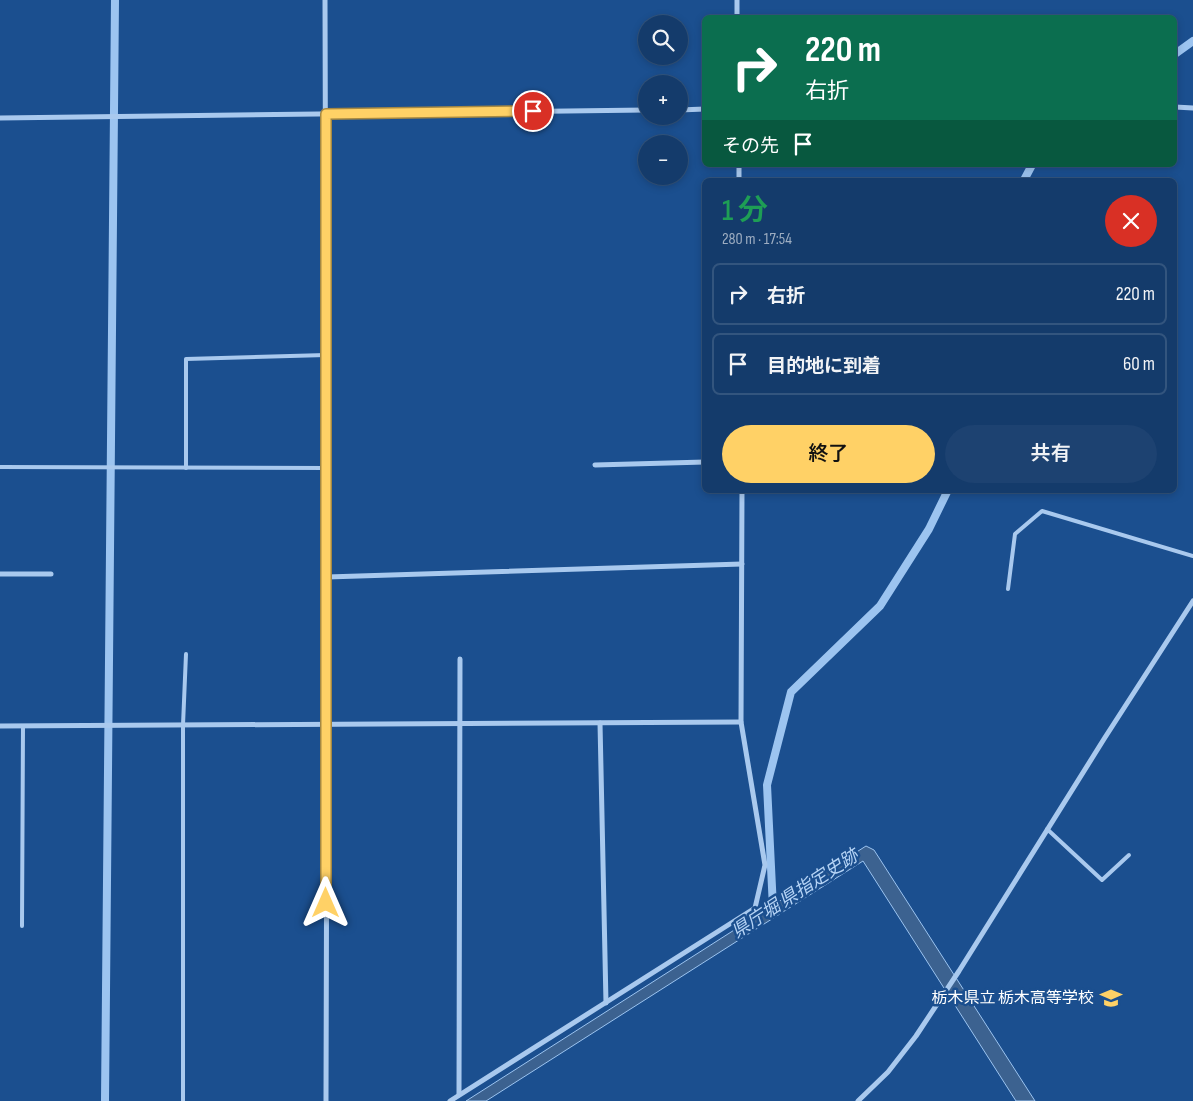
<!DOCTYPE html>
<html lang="ja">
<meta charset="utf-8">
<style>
body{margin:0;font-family:"Sofia Sans Condensed","Noto Sans JP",sans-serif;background:#1d4271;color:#f1f3f6;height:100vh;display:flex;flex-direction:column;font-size:19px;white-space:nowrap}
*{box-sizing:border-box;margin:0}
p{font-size:16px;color:#9dadc1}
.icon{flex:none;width:28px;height:28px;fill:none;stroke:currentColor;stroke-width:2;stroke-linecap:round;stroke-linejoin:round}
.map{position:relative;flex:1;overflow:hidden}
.drawer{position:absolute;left:702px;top:178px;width:475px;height:315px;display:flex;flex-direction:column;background:#143b6b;border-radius:8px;box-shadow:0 2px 8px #0003,0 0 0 1px #33557e}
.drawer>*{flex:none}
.banner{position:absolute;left:702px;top:15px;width:475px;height:152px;border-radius:8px;box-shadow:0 2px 8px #0003,0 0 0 1px #33557e;background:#0b6e4f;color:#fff;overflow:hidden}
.controls{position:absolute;left:638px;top:15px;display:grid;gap:10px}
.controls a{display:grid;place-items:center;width:50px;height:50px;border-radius:50%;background:#143b6b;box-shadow:0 2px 8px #0003,0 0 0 1px #33557e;font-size:25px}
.pin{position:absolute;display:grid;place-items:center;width:42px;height:42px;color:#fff;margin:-21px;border:2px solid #fff;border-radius:50%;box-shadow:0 1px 5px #0007}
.me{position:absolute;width:55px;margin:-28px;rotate:0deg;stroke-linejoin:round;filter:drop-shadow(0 0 4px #0008)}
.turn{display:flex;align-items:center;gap:18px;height:105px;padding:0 20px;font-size:22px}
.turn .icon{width:65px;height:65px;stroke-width:2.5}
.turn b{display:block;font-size:35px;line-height:42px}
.then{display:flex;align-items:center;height:48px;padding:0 20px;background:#0003;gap:10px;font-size:19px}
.round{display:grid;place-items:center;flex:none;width:52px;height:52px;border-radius:26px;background:#1d4271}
.headline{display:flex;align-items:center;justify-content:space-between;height:85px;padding:0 20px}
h1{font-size:30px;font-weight:600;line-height:38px;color:#1e9e55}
.button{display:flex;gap:10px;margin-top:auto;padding:10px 20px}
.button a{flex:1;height:58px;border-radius:30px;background:#ffd166;color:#111;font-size:20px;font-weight:600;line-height:58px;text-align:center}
.button a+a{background:#1d4271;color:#f1f3f6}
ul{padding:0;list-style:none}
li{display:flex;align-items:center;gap:15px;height:62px;margin:0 10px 8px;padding:0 10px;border:2px solid #33557e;border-radius:8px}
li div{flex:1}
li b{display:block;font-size:19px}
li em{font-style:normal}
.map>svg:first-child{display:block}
</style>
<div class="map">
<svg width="1193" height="1101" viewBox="0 0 1193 1101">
<rect width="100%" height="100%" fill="#1b4f8f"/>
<polygon fill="#3c6290" stroke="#9cc4f0" points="866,846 874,850 1035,1101 1016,1101 863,861 486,1101 466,1101"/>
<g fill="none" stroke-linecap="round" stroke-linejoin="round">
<g stroke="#9cc4f0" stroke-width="8">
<polyline points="1175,54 1193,41"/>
<polyline points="1024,180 1032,165"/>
<polyline points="773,908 767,785 791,692 880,606 929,529 948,490"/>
<polyline points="105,1101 115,0"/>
</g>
<g stroke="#a9c9ee" stroke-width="4">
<polyline points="0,467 326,468"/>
<polyline points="186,468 186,359 326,355"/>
<polyline points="1008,589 1015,534 1042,511 1193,556"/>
<polyline points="1047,829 1102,880 1129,855"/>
<polyline points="22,926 23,726"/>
<polyline points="183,1101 183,725 186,654"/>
</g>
<g stroke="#a9c9ee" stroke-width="5">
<polyline points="325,0 327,724 326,1101"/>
<polyline points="737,0 737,18"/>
<polyline points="1175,107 1193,108"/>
<polyline points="679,110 705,109"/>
<polyline points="0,118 646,110"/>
<polyline points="739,165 739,180"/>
<polyline points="595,465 705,462"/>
<polyline points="0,574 51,574"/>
<polyline points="327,577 742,564"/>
<polyline points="600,723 606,1003"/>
<polyline points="0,726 741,722"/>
<polyline points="459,1095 460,659"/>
<polyline points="450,1101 755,908 765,865 741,722 742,490"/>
<polyline points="858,1101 888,1072 916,1036 959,971 1104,739 1193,601"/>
</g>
</g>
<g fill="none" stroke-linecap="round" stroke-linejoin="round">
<g stroke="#a68842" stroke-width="12">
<polyline id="route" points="326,903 326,114 533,111"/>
</g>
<use href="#route" stroke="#ffd166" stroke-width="9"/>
</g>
<defs>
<g id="school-bare" transform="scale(1.725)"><path d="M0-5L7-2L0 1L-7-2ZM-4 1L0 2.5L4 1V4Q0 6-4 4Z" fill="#ffd166" stroke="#1b4f8f" stroke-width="2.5" paint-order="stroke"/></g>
</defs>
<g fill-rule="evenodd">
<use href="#school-bare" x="1111" y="998"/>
</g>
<g text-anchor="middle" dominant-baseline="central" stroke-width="5" stroke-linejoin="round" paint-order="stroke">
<g font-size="16" fill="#fff" stroke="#1b4f8f" text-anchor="end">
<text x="1094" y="998">栃木県立 栃木高等学校</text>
</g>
<g font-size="18" font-style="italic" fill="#b5d3f5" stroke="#1b4f8f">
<text transform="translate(795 894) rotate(-33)">県庁堀 県指定史跡</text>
</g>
</g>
</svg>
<div class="controls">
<a><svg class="icon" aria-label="search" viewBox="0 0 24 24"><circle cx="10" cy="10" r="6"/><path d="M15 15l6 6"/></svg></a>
<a>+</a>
<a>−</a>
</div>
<div class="pin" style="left:533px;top:111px;background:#d93025"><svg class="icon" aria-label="arrive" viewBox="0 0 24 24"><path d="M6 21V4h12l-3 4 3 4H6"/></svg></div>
<svg class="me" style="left:326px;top:903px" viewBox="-20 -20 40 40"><path d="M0-17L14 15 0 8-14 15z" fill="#ffd166" stroke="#fff" stroke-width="4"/></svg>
<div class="banner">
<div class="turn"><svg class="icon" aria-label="right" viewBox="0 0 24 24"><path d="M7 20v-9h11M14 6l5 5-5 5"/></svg><div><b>220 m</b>右折</div></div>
<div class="then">その先<svg class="icon" aria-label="arrive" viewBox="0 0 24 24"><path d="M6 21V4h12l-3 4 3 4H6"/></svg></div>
</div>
<section class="drawer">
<div class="headline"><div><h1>1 分</h1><p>280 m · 17:54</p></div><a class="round" style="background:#d93025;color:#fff"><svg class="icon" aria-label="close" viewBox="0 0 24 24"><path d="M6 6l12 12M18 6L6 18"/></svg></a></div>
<ul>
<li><svg class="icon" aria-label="right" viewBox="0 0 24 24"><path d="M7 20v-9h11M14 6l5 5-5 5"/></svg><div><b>右折</b></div><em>220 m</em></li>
<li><svg class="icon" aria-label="arrive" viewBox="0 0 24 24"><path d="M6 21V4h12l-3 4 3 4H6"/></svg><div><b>目的地に到着</b></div><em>60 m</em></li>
</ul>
<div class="button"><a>終了</a><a>共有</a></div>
</section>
</div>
